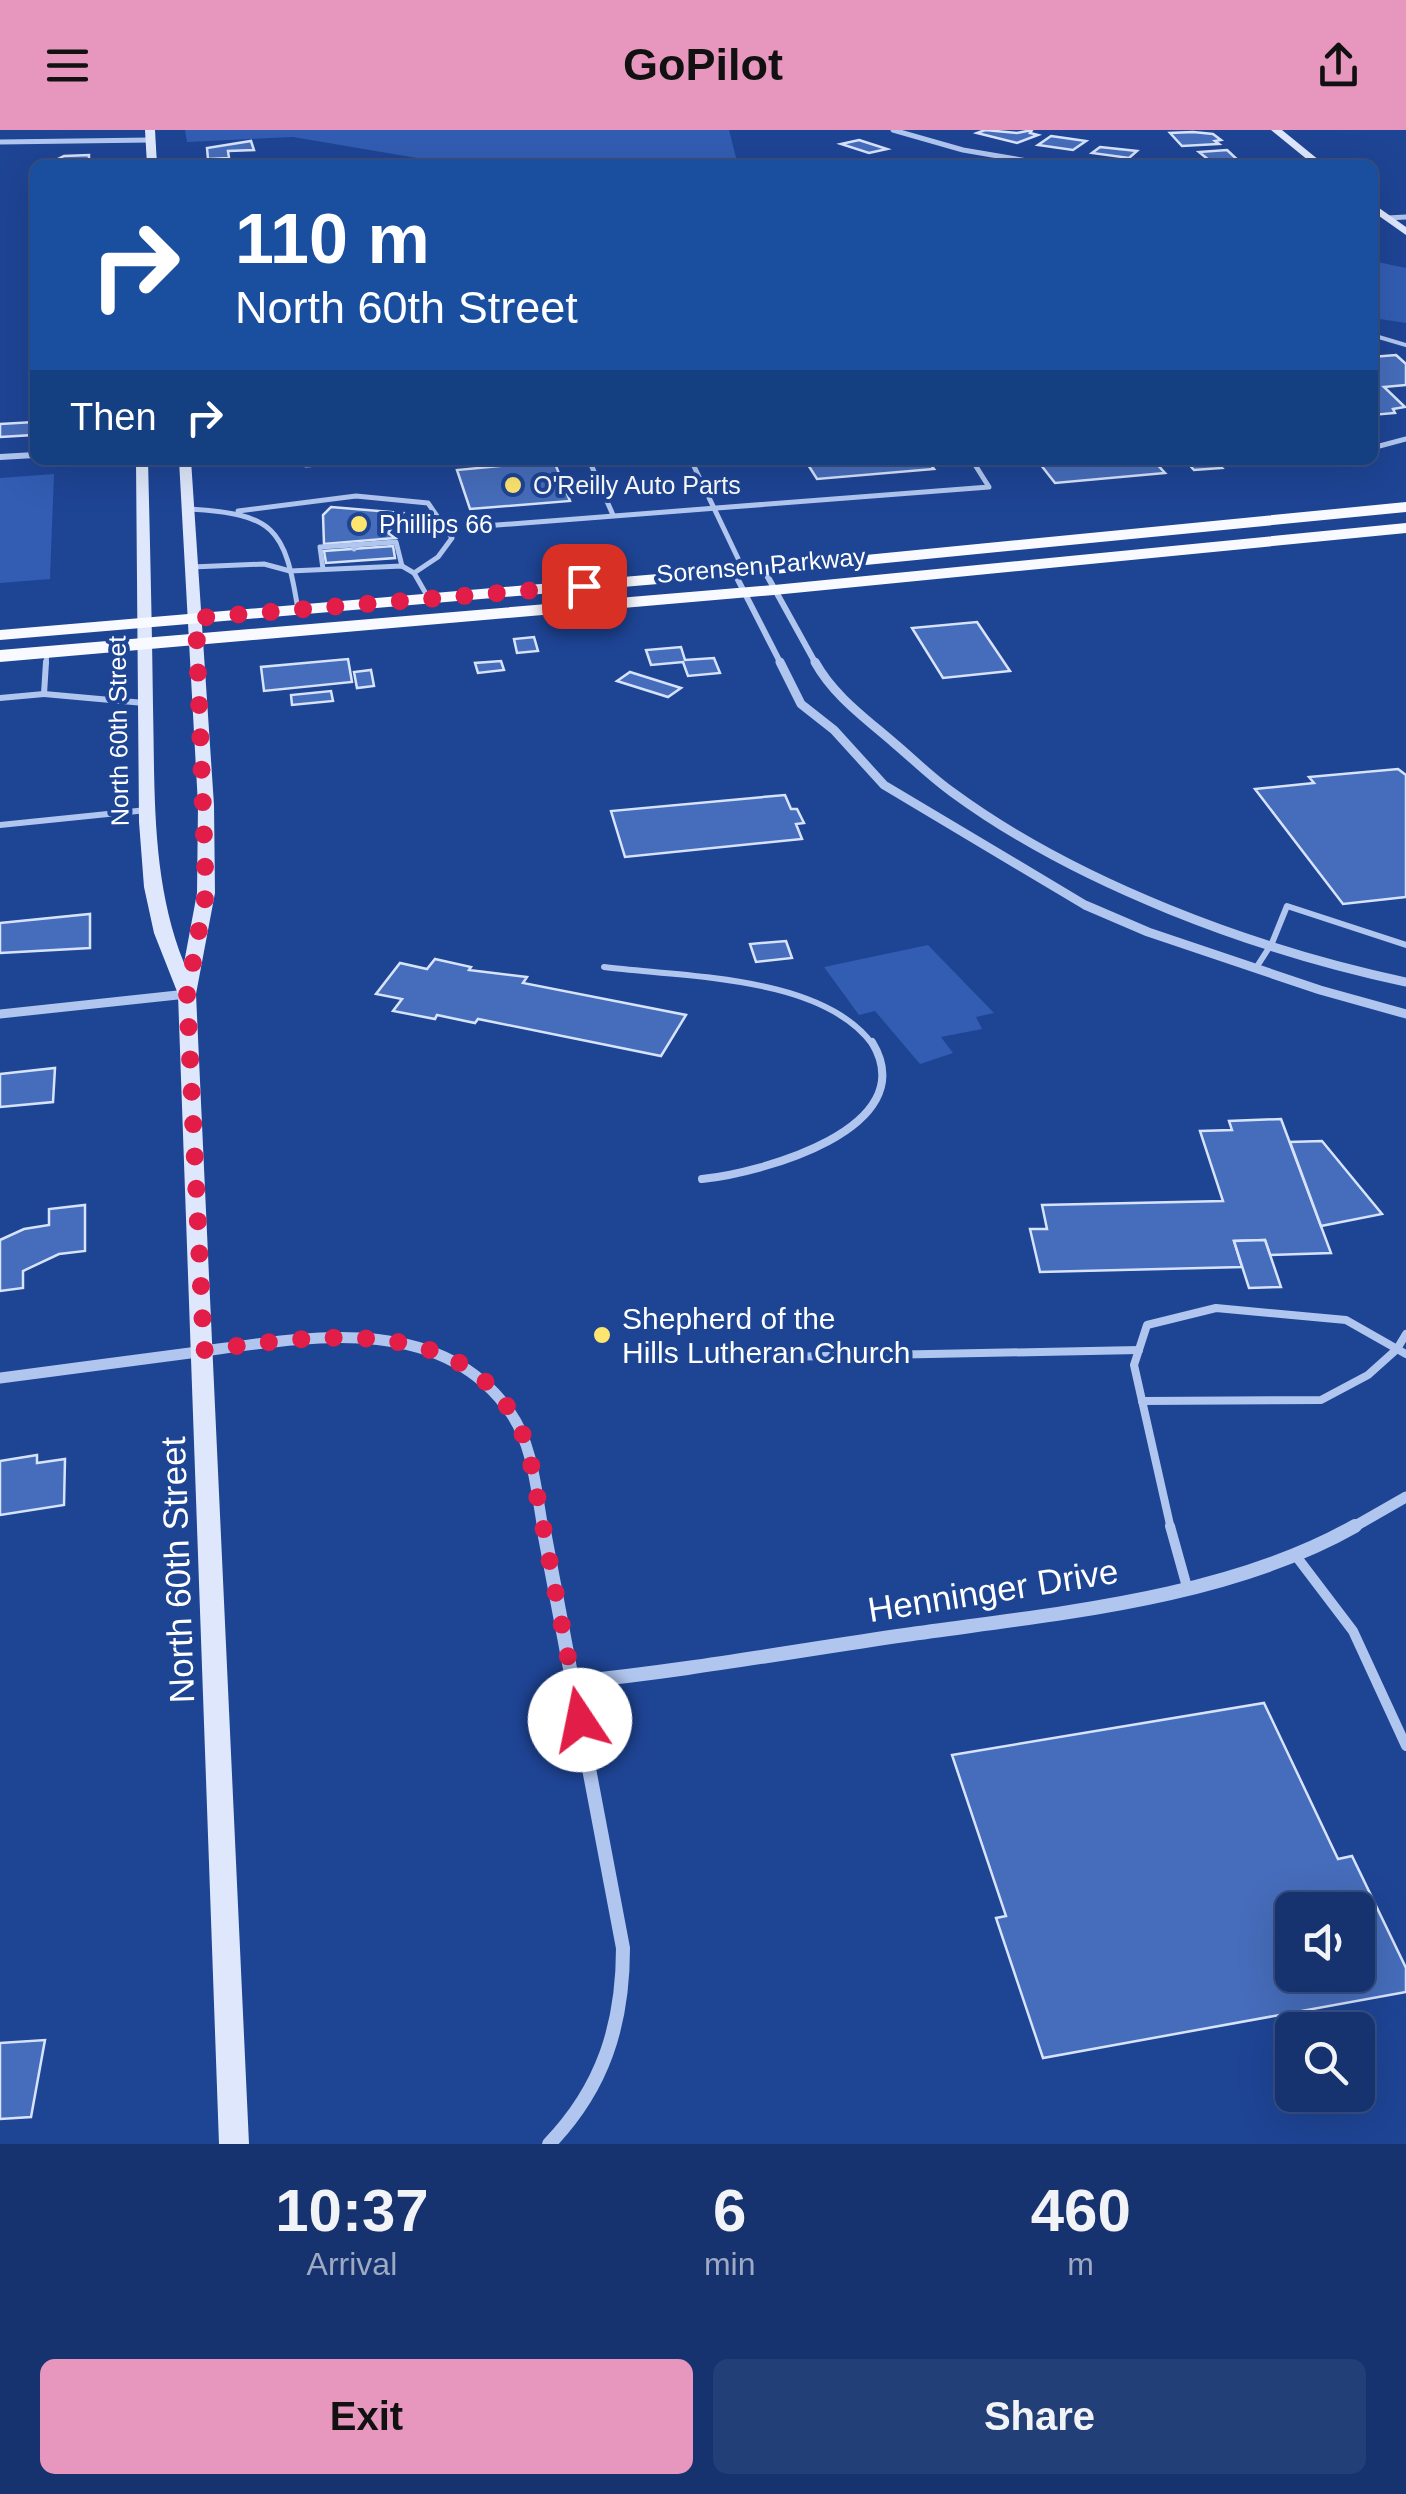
<!DOCTYPE html>
<style>
body{margin:0;font-family:Arial,sans-serif;background:#233f77;color:#f1f3f6;height:100vh;display:flex;flex-direction:column;font-size:38px;white-space:nowrap}
*{box-sizing:border-box;margin:0}
p{font-size:32px;color:#9eaac3}
.icon{flex:none;width:55px;height:55px;fill:none;stroke:currentColor;stroke-width:2;stroke-linecap:round;stroke-linejoin:round}
.map{position:relative;height:2014px;overflow:hidden}
.details{display:flex;flex-direction:column;background:#16336f;flex:1}
.details>*{flex:none}
.top-card{position:absolute;left:30px;top:30px;width:1348px;height:305px;border-radius:15px;box-shadow:0 10px 40px #0002,0 0 0 2px #354e82;background:#1a4fa0;color:#fff;overflow:hidden}
.controls{position:absolute;left:1275px;top:1762px;display:grid;gap:20px}
.controls a{display:grid;place-items:center;width:100px;height:100px;border-radius:15px;background:#16336f;box-shadow:0 10px 40px #0002,0 0 0 2px #354e82;font-size:50px}
.pin{position:absolute;display:grid;place-items:center;width:85px;height:85px;color:#fff;margin:-42px;border-radius:20px;box-shadow:0 5px 15px #0006}
.me{position:absolute;width:110px;margin:-55px;rotate:349deg;stroke-linejoin:round;filter:drop-shadow(0 0 8px #0008)}
.turn{display:flex;align-items:center;gap:35px;height:210px;padding:0 40px;font-size:45px}
.turn .icon{width:130px;height:130px;stroke-width:2.5}
.turn b{display:block;font-size:70px;line-height:85px}
.then{display:flex;align-items:center;height:95px;padding:0 40px;background:#0003;gap:20px;font-size:38px}
.eta{display:flex;justify-content:space-evenly;align-items:center;height:170px;text-align:center}
.eta b{font-size:60px;font-weight:800;line-height:70px}
.action{display:flex;gap:20px;margin-top:auto;padding:20px 40px}
.action a{flex:1;height:115px;border-radius:15px;background:#e797bd;color:#111;font-size:40px;font-weight:800;line-height:115px;text-align:center}
.action a+a{background:#233f77;color:#f1f3f6}
header{display:flex;justify-content:space-between;align-items:center;height:130px;padding:0 40px;background:#e797bd;color:#111;font-size:45px;font-weight:800}
.map>svg:first-child{display:block}
</style>
<header><svg class="icon" aria-label="menu" viewBox="0 0 24 24"><path d="M4 6h16M4 12h16M4 18h16"/></svg>GoPilot<svg class="icon" aria-label="share" viewBox="0 0 24 24"><path d="M12 15V3M7 8l5-5 5 5M5 13v7h14v-7"/></svg></header>
<div class="map">
<svg width="1406" height="2014" viewBox="0 0 1406 2014">
<rect width="100%" height="100%" fill="#1e4494"/>
<g fill="#325db2">
<polygon points="185,0 729,0 738,35 458,35 293,7 187,12"/>
<polygon points="1373,131 1406,138 1406,193 1373,188"/>
<polygon points="54,344 50,449 0,453 0,348"/>
<polygon points="928,815 994,883 976,887 982,899 941,907 953,923 920,934 875,881 859,885 824,837"/>
</g>
<g fill="#466dbb" stroke="#d7e3fa" stroke-width="2.5" fill-rule="evenodd">
<polygon points="985,0 1017,3 1032,0 1030,3 1038,5 1017,13 977,3"/>
<polygon points="1193,2 1213,4 1221,10 1215,11 1219,14 1182,16 1170,3"/>
<polygon points="1051,6 1086,11 1073,20 1038,15"/>
<polygon points="859,10 887,19 869,23 841,14"/>
<polygon points="251,11 254,20 228,21 229,28 208,29 207,18"/>
<polygon points="1100,17 1137,21 1129,28 1092,23"/>
<polygon points="1227,20 1243,35 1215,35 1199,22"/>
<polygon points="89,25 89,35 55,35 56,30 64,26"/>
<polygon points="1396,225 1406,234 1406,255 1384,257 1405,277 1393,279 1395,283 1372,285 1372,227"/>
<polygon points="34,292 33,305 0,307 0,294"/>
<polygon points="805,330 927,330 934,339 817,349"/>
<polygon points="1037,330 1153,330 1165,343 1055,353"/>
<polygon points="1185,330 1214,330 1222,338 1194,340"/>
<polygon points="554,331 570,371 470,379 457,340"/>
<polygon points="331,377 403,383 388,403 395,408 324,414 323,385"/>
<polygon points="393,416 395,428 326,433 324,421"/>
<polygon points="977,492 1010,541 943,548 912,498"/>
<polygon points="534,507 538,521 517,523 514,509"/>
<polygon points="681,517 685,530 714,528 720,543 688,546 683,532 651,535 646,520"/>
<polygon points="348,529 352,552 264,561 261,537"/>
<polygon points="501,531 504,540 478,543 475,533"/>
<polygon points="371,540 374,556 357,558 354,542"/>
<polygon points="630,542 681,558 668,567 617,551"/>
<polygon points="331,561 333,571 292,575 291,565"/>
<polygon points="1398,639 1406,645 1406,767 1343,774 1255,659 1314,653 1309,647"/>
<polygon points="785,665 791,679 797,679 804,693 796,694 802,709 625,727 611,681"/>
<polygon points="90,784 90,818 0,823 0,793"/>
<polygon points="786,811 792,828 756,832 750,814"/>
<polygon points="435,829 471,837 469,840 527,847 523,853 686,885 661,926 478,889 475,893 437,885 435,889 393,881 402,869 376,864 400,833 427,839"/>
<polygon points="55,938 53,972 0,977 0,944"/>
<polygon points="1281,989 1331,1123 1270,1125 1265,1110 1234,1111 1242,1137 1040,1142 1030,1099 1047,1099 1042,1075 1223,1071 1200,1001 1232,1000 1229,991"/>
<polygon points="1322,1011 1382,1084 1321,1096 1290,1012"/>
<polygon points="85,1075 85,1121 59,1124 23,1141 23,1158 0,1161 0,1110 24,1099 49,1095 49,1079"/>
<polygon points="1265,1110 1281,1157 1249,1158 1234,1111"/>
<polygon points="37,1325 37,1333 65,1329 64,1375 0,1385 0,1331"/>
<path d="M1264,1573L1338,1729L1352,1726L1406,1838V1862L1043,1928L996,1788L1006,1786L952,1625ZM1292,1780H1358V1845H1292Z"/>
<polygon points="45,1910 31,1987 0,1989 0,1913"/>
</g>
<g fill="none" stroke-linecap="round" stroke-linejoin="round">
<polyline stroke="#b1c6ef" stroke-width="4" stroke-dasharray="2.5 4" stroke-linecap="butt" points="52,332 81,330"/>
<polyline stroke="#b1c6ef" stroke-width="4" points="1372,205 1406,215"/>
<g stroke="#b1c6ef" stroke-width="5">
<polyline points="1372,318 1406,309"/>
<polyline points="304,330 306,335 374,330"/>
<polyline points="589,330 613,385"/>
<polyline points="691,330 744,441"/>
<path d="M189,379C274,384 285,397 298,480"/>
<polyline points="238,381 356,366 428,373 452,408 438,427 414,443"/>
<polyline points="484,396 989,357 972,330"/>
<polyline points="354,419 353,415 396,412 402,436"/>
<polyline points="192,437 264,434 290,441 402,436 414,443 429,469"/>
<polyline points="323,439 320,417 353,415"/>
<polyline points="46,534 47,522"/>
</g>
<g stroke="#b1c6ef" stroke-width="6">
<polyline points="44,564 144,573"/>
<polyline points="0,568 44,564 46,532"/>
<polyline points="0,695 147,680"/>
<path d="M604,837C682,847 823,845 873,915"/>
<polyline points="1256,838 1272,813 1287,776 1406,815"/>
</g>
<g stroke="#b1c6ef" stroke-width="8">
<path d="M702,1049C760,1043 925,999 872,912"/>
<polyline points="779,1227 1139,1220"/>
<polyline points="1142,1271 1321,1270 1368,1245 1397,1219 1406,1204"/>
<polyline points="1171,1399 1134,1235 1147,1195 1216,1178 1346,1190 1406,1224"/>
</g>
<g stroke="#b1c6ef" stroke-width="10">
<polyline points="1170,1396 1187,1457"/>
<polyline points="1296,1426 1353,1501 1406,1616"/>
</g>
<g stroke="#b1c6ef" stroke-width="5">
<polyline points="893,0 963,20 1051,35"/>
<polyline points="0,12 151,10"/>
<polyline points="1387,88 1406,87"/>
</g>
<g stroke="#b1c6ef" stroke-width="6">
<polyline points="0,327 35,325"/>
<polyline points="764,440 816,534"/>
<polyline points="734,442 781,534"/>
</g>
<g stroke="#b1c6ef" stroke-width="9">
<polyline points="780,532 801,574 834,600 884,655 1085,775 1148,802 1320,860 1406,884"/>
<path d="M815,532C834,566 864,587 894,613C913,629 931,647 952,662C1077,754 1255,820 1406,852"/>
<polyline points="0,884 187,864"/>
</g>
<g stroke="#b1c6ef" stroke-width="11">
<path d="M0,1248C63,1240 127,1231 190,1223C296,1209 438,1178 510,1282C533,1315 536,1360 543,1399"/>
<polyline points="1350,1399 1406,1367"/>
</g>
<g stroke="#b1c6ef" stroke-width="14">
<path d="M543,1396L623,1818C623,1895 603,1958 549,2014"/>
<path d="M573,1552C684,1541 794,1521 905,1505C1050,1484 1225,1470 1355,1396"/>
</g>
<g fill="#dee7fb" fill-rule="evenodd">
<polygon points="145,0 155,0 157,35 147,35"/>
<polygon points="1271,0 1282,0 1325,35 1314,35"/>
<polygon points="1372,73 1406,97 1406,105 1372,81"/>
<path d="M136,330H148C150,412 152,494 153,576C155,662 151,751 184,833L197,763L198,675L179,330H191L214,675L215,763L196,864L249,2014H219L178,864L154,803L144,757L139,692Z"/>
</g>
<g fill="#f8faff" fill-rule="evenodd">
<polygon points="1406,372 1406,382 764,445 0,510 0,500 764,435"/>
<polygon points="1406,393 1406,403 774,465 0,532 0,520 774,455"/>
</g>
</g>
<g fill="none" stroke-linecap="round" stroke-linejoin="round">
<path stroke="#e11d48" stroke-width="18" stroke-dasharray="0 32.4" d="M580,1590L528,1318C478,1177 319,1206 204,1220L187,864L206,763L196,488L584,456"/>
</g>
<g fill="#fde570" stroke="#1e4494" stroke-width="4">
<circle cx="513" cy="355" r="10"/>
<circle cx="359" cy="394" r="10"/>
<circle cx="602" cy="1205" r="10"/>
</g>
<g text-anchor="middle" dominant-baseline="central" stroke-width="8" stroke-linejoin="round" paint-order="stroke">
<g font-size="25" fill="#fff" stroke="#1e4494" text-anchor="start">
<text x="533" y="355">O'Reilly Auto Parts</text>
<text x="379" y="394">Phillips 66</text>
</g>
<g font-size="25" fill="#fff" stroke="#1e4494">
<text transform="translate(761 435) rotate(-5)">Sorensen Parkway</text>
<text transform="translate(118 601) rotate(-91)">North 60th Street</text>
</g>
<g font-size="30" fill="#fff" stroke="#1e4494" text-anchor="start">
<text x="622" y="1188">Shepherd of the<tspan x="622" dy="34">Hills Lutheran Church</tspan></text>
</g>
<g font-size="35" fill="#fff" stroke="#1e4494">
<text transform="translate(177 1440) rotate(-92)">North 60th Street</text>
<text transform="translate(993 1460) rotate(-9)">Henninger Drive</text>
</g>
</g>
</svg>
<div class="controls">
<a><svg class="icon" aria-label="sound" viewBox="0 0 24 24"><path d="M4 9h4l5-4v14l-5-4H4zM17 9q2 3 0 6"/></svg></a>
<a><svg class="icon" aria-label="search" viewBox="0 0 24 24"><circle cx="10" cy="10" r="6"/><path d="M15 15l6 6"/></svg></a>
</div>
<div class="pin" style="left:584px;top:456px;background:#d93025"><svg class="icon" aria-label="arrive" viewBox="0 0 24 24"><path d="M6 21V4h12l-3 4 3 4H6"/></svg></div>
<svg class="me" style="left:580px;top:1590px" viewBox="-20 -20 40 40"><circle r="19" fill="#fff"/><path d="M0-13L10 11 0 6-10 11z" fill="#e11d48"/></svg>
<div class="top-card">
<div class="turn"><svg class="icon" aria-label="right" viewBox="0 0 24 24"><path d="M7 20v-9h11M14 6l5 5-5 5"/></svg><div><b>110 m</b>North 60th Street</div></div>
<div class="then">Then<svg class="icon" aria-label="right" viewBox="0 0 24 24"><path d="M7 20v-9h11M14 6l5 5-5 5"/></svg></div>
</div>
</div>
<section class="details">
<div class="eta">
<div><b>10:37</b><p>Arrival</p></div>
<div><b>6</b><p>min</p></div>
<div><b>460</b><p>m</p></div>
</div>
<div class="action"><a>Exit</a><a>Share</a></div>
</section>
